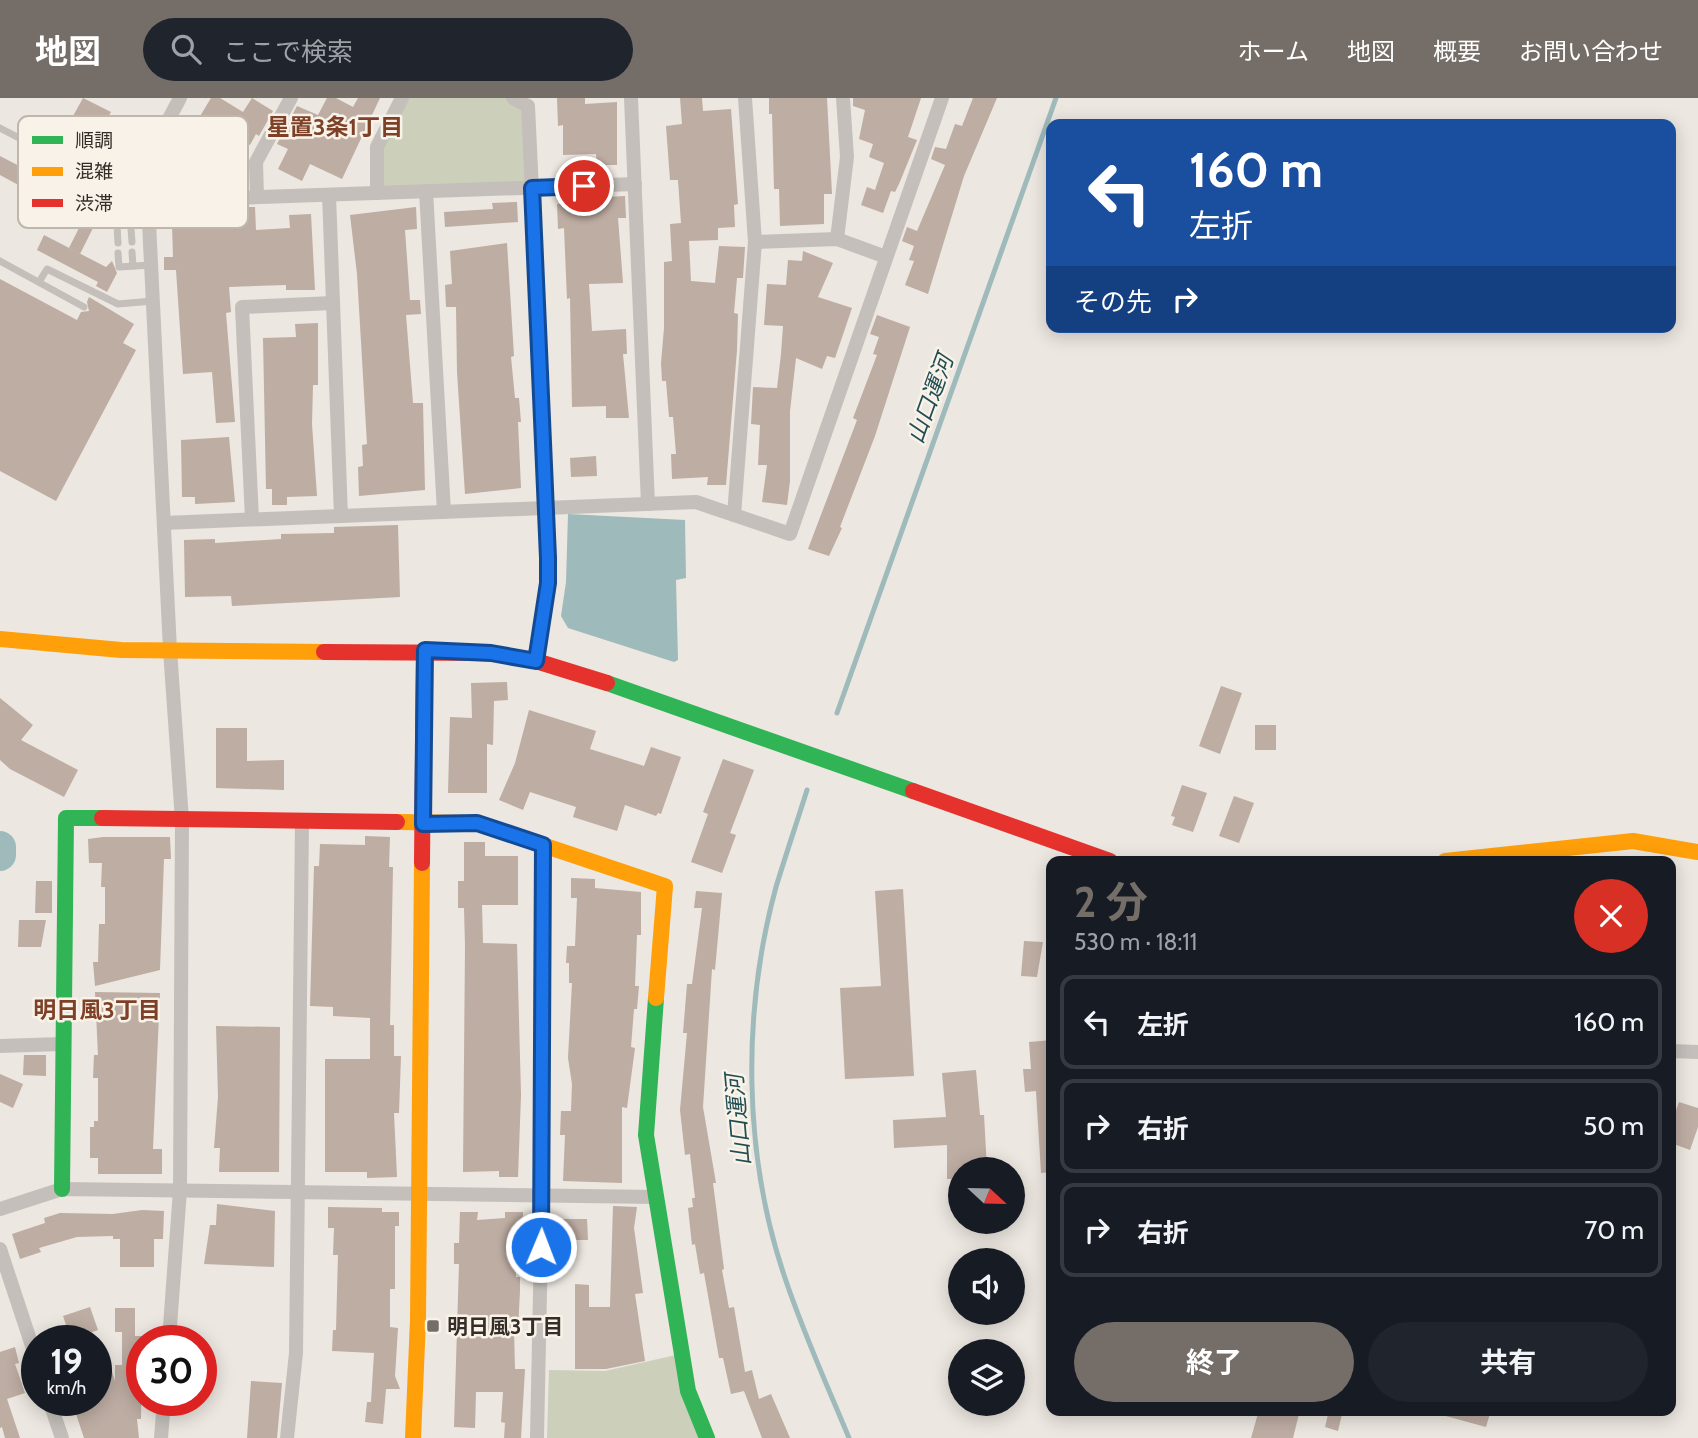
<!DOCTYPE html>
<html lang="ja">
<meta charset="utf-8">
<style>
body{margin:0;font-family:Cabin,"Noto Sans JP",sans-serif;background:#20242c;color:#f1f3f6;height:100vh;display:flex;flex-direction:column;font-size:26px;white-space:nowrap}
*{box-sizing:border-box;margin:0}
p{font-size:23px;color:#9ea1a6}
.icon{flex:none;width:38px;height:38px;fill:none;stroke:currentColor;stroke-width:2;stroke-linecap:round;stroke-linejoin:round}
.map{position:relative;flex:1;overflow:hidden}
.drawer{position:absolute;left:1046px;top:758px;width:630px;height:560px;display:flex;flex-direction:column;background:#171b24;border-radius:14px;box-shadow:0 4px 18px #0003}
.drawer>*{flex:none}
.top-card{position:absolute;left:1046px;top:21px;width:630px;height:214px;border-radius:14px;box-shadow:0 4px 18px #0003;background:#1a4fa0;color:#fff;overflow:hidden}
.needle{width:46px;rotate:112deg}
.controls{position:absolute;left:948px;top:1059px;display:grid;gap:14px}
.controls a{display:grid;place-items:center;width:77px;height:77px;border-radius:50%;background:#171b24;box-shadow:0 4px 18px #0003;font-size:35px}
.speed{position:absolute;left:21px;top:1227px;display:flex;gap:14px;font-size:35px;font-weight:700;text-align:center}
.speed>*{display:grid;place-content:center;width:91px;height:91px;border-radius:50%;background:#171b24;box-shadow:0 4px 18px #0003;line-height:1}
.speed small{font-size:18px;font-weight:400}
.speed .limit{border:10px solid #d22;background:#fff;color:#111}
.pin{position:absolute;display:grid;place-items:center;width:60px;height:60px;color:#fff;margin:-30px;border:4px solid #fff;border-radius:50%;box-shadow:0 2px 7px #0007}
.me{position:absolute;width:77px;margin:-38px;rotate:1deg;stroke-linejoin:round;filter:drop-shadow(0 0 5px #0008)}
.turn{display:flex;align-items:center;gap:24px;height:147px;padding:0 28px;font-size:32px}
.turn .icon{width:91px;height:91px;stroke-width:2.5}
.turn b{display:block;font-size:49px;line-height:60px}
.then{display:flex;align-items:center;height:66px;padding:0 28px;background:#0003;gap:14px;font-size:26px}
.round{display:grid;place-items:center;flex:none;width:74px;height:74px;border-radius:37px;background:#20242c}
.summary{display:flex;align-items:center;justify-content:space-between;height:119px;padding:0 28px}
h1{font-size:42px;font-weight:700;line-height:52px;color:#756e68}
.primary-button{display:flex;gap:14px;margin-top:auto;padding:14px 28px}
.primary-button a{flex:1;height:80px;border-radius:42px;background:#756e68;color:#fff;font-size:28px;font-weight:700;line-height:80px;text-align:center}
.primary-button a+a{background:#20242c;color:#f1f3f6}
ul{padding:0;list-style:none}
li{display:flex;align-items:center;gap:21px;height:94px;margin:0 14px 10px;padding:0 14px;border:4px solid #363941;border-radius:14px}
li div{flex:1}
li b{display:block;font-size:26px}
li em{font-style:normal}
header{display:flex;align-items:center;gap:42px;box-sizing:border-box;height:98px;padding:0 35px;background:#756e68;color:#fff}
header strong{font-size:33px}
nav{display:flex;gap:38px;margin-inline-start:auto;font-size:24px}
.search{width:490px;height:63px;background:#20242c;display:flex;align-items:center;gap:18px;box-sizing:border-box;padding:0 24px;border-radius:38px;color:#9ea1a6;font-size:26px}
.map>svg:first-child{display:block}
</style>
<header>
<strong>地図</strong>
<div class="search"><svg class="icon" aria-label="search" viewBox="0 0 24 24"><circle cx="10" cy="10" r="6"/><path d="M15 15l6 6"/></svg>ここで検索</div>
<nav><a>ホーム</a><a>地図</a><a>概要</a><a>お問い合わせ</a></nav>
</header>
<div class="map">
<svg width="1698" height="1340" viewBox="0 0 1698 1340">
<rect width="100%" height="100%" fill="#ece7e0"/>
<g fill="#ccd0bb">
<polygon points="402,0 513,0 528,8 532,90 377,95 377,49"/>
<polygon points="676,1257 702,1340 547,1340 549,1272 605,1273"/>
</g>
<polygon fill="#9ebabb" points="568,416 685,422 686,480 676,482 678,562 674,564 568,530 561,518 566,484"/>
<g fill="none" stroke-linecap="round" stroke-linejoin="round">
<g stroke="#9ebabb" stroke-width="5">
<polyline points="837,615 1056,0"/>
<path d="M807,692C797,724 786,756 776,789C742,913 743,1055 784,1177C802,1232 827,1287 849,1340"/>
</g>
<polyline stroke="#9ebabb" stroke-width="32" points="0,749 0,757"/>
</g>
<g fill="#beada3">
<polygon points="83,0 111,14 85,62 57,47"/>
<polygon points="211,0 220,0 243,14 252,0 273,13 259,38 256,36 250,47 215,28 189,76 164,63 172,46 181,50"/>
<polygon points="327,0 336,0 353,9 358,0 380,0 342,81 310,66 302,83 278,71 288,51 277,46 297,8 318,17"/>
<polygon points="557,0 585,0 585,6 617,4 617,67 597,67 596,56 563,57 563,27 558,28"/>
<polygon points="680,0 702,0 703,13 731,11 738,106 734,107 735,129 718,130 718,142 689,143 691,183 715,185 719,148 745,149 743,180 737,180 734,215 738,216 737,252 726,387 707,387 708,379 672,381 671,356 676,356 673,319 669,319 666,283 662,283 661,265 664,230 664,164 672,163 670,126 681,125 678,82 670,82 666,28 682,26"/>
<polygon points="769,0 827,0 832,96 824,96 824,126 780,128 779,91 774,91 772,16 769,16"/>
<polygon points="853,0 921,0 908,39 917,42 899,86 895,94 891,93 883,115 861,107 867,89 875,92 884,65 869,59 873,46 859,41 865,12 853,8"/>
<polygon points="973,0 997,0 964,78 928,196 905,187 914,163 909,162 914,148 902,143 907,129 917,133 945,67 931,61 935,49 946,51 955,26 962,28"/>
<polygon points="0,58 83,101 80,106 100,116 80,156 69,150 83,122 0,77"/>
<polygon points="625,98 626,120 618,120 623,185 589,186 592,233 626,231 627,256 623,256 629,320 606,320 606,308 572,309 570,200 567,201 564,130 558,131 557,106 606,103 606,99"/>
<polygon points="517,104 518,124 445,129 444,114 493,111 492,105"/>
<polygon points="241,109 255,109 256,132 290,130 289,117 311,116 315,192 286,192 286,187 229,189 231,214 226,215 235,324 216,325 212,274 183,276 176,172 164,172 164,159 173,159 172,126 177,126 178,112 196,111 197,131 241,129"/>
<polygon points="416,109 417,131 405,132 410,202 420,202 421,216 406,217 413,305 423,305 425,392 359,398 358,369 363,368 362,347 367,346 357,176 350,117"/>
<polygon points="44,137 106,169 112,163 117,175 107,194 96,188 98,184 37,152"/>
<polygon points="507,145 514,258 511,259 515,300 519,300 521,324 518,324 521,390 465,396 457,274 456,209 446,209 445,187 452,186 450,153"/>
<polygon points="803,153 833,165 818,199 852,210 835,260 827,258 822,271 796,260 790,313 790,383 787,407 762,404 767,367 758,367 760,327 751,326 753,289 777,290 781,256 783,228 764,227 767,186 786,187 788,162 802,163"/>
<polygon points="0,181 77,222 81,214 89,213 87,204 89,199 134,226 123,245 136,252 56,403 0,373"/>
<polygon points="877,217 910,229 875,338 840,429 842,430 829,458 808,451 857,322 853,320 877,257 873,256 879,239 870,236"/>
<polygon points="318,225 318,287 313,287 312,326 317,398 287,399 287,407 272,407 272,391 266,391 263,240 296,239 295,226"/>
<polygon points="229,339 235,404 195,406 195,399 182,399 181,342"/>
<polygon points="596,358 597,378 571,379 570,360"/>
<polygon points="398,427 400,499 232,508 231,498 185,499 184,442 215,441 215,445 281,441 281,436 334,435 334,429"/>
<polygon points="507,584 508,602 494,603 493,647 487,646 487,695 448,695 450,619 472,620 471,585"/>
<polygon points="1221,588 1242,595 1220,656 1199,648"/>
<polygon points="0,600 33,627 21,642 78,672 64,699 10,671 0,662"/>
<polygon points="529,612 596,633 590,651 644,668 651,649 681,659 661,716 658,715 656,718 625,707 617,733 573,719 576,709 530,694 523,712 499,702 515,665"/>
<rect x="1255" y="627" width="21" height="25"/>
<polygon points="216,630 247,630 247,663 284,662 284,692 216,690"/>
<polygon points="723,661 754,672 730,735 736,737 722,775 691,764 708,716 703,714"/>
<polygon points="1182,687 1207,695 1193,734 1172,727 1175,719 1171,718"/>
<polygon points="1234,698 1254,705 1239,745 1219,738"/>
<polygon points="365,738 390,739 389,769 393,769 390,927 394,927 394,958 401,958 399,1015 394,1015 397,1079 367,1080 367,1074 325,1074 325,961 370,961 370,920 333,918 333,909 310,908 314,768 319,768 320,746 365,747"/>
<polygon points="103,739 170,739 171,761 164,761 160,872 95,888 93,864 98,864 99,826 105,826 105,789 101,789 102,765 89,765 88,741"/>
<polygon points="464,744 485,744 485,758 518,758 518,807 482,807 483,845 517,846 521,997 518,1079 499,1079 499,1073 463,1074 465,849 464,810 458,810 458,783 464,783"/>
<polygon points="571,780 595,781 595,790 641,794 641,837 637,837 635,888 639,888 637,911 634,911 631,949 635,950 627,1010 622,1009 622,1085 563,1083 565,1037 560,1037 561,1013 571,1013 572,986 568,960 572,885 569,885 569,865 566,865 567,848 575,848 577,800 571,800"/>
<polygon points="36,783 52,783 52,815 35,815"/>
<polygon points="903,791 914,978 845,981 840,890 881,888 875,793"/>
<polygon points="696,793 722,795 715,872 712,871 703,1009 716,1085 713,1085 724,1171 722,1172 729,1210 734,1209 745,1274 752,1272 759,1301 771,1296 790,1340 762,1340 744,1293 731,1296 723,1260 719,1260 704,1175 700,1176 695,1146 692,1147 688,1110 693,1109 692,1100 695,1100 690,1056 685,1057 680,1012 687,935 683,935 687,886 692,886 702,810 694,810"/>
<polygon points="19,822 46,822 41,849 18,849"/>
<polygon points="1024,843 1043,844 1037,879 1021,878"/>
<polygon points="95,894 160,895 153,1051 162,1051 162,1076 98,1076 98,1060 90,1060 90,1029 94,1029 94,1023 98,1023 98,980 93,980 94,957 98,957"/>
<polygon points="216,928 280,929 279,1074 219,1074 220,1050 214,1050 218,999"/>
<polygon points="1052,942 1052,1074 1041,1075 1036,993 1025,994 1023,971 1031,971 1029,944"/>
<polygon points="24,957 46,957 46,978 23,977"/>
<polygon points="976,972 980,1017 984,1017 987,1071 961,1071 961,1081 947,1081 947,1047 894,1050 893,1022 946,1019 942,975"/>
<polygon points="0,976 23,986 13,1010 0,1004"/>
<polygon points="1679,1004 1698,1010 1698,1029 1690,1052 1671,1045 1671,1026"/>
<polygon points="217,1106 275,1113 274,1169 204,1166 210,1127 216,1127"/>
<polygon points="613,1108 637,1109 634,1130 643,1195 635,1196 645,1263 606,1271 575,1271 575,1186 589,1187 589,1209 610,1209"/>
<polygon points="328,1109 382,1110 382,1114 399,1114 399,1128 395,1128 395,1191 390,1191 390,1229 398,1230 395,1278 400,1291 386,1291 383,1326 365,1324 367,1304 371,1304 374,1255 332,1253 333,1232 336,1232 338,1157 333,1157 334,1130 328,1130"/>
<polygon points="142,1112 164,1113 163,1141 154,1141 154,1169 120,1169 120,1141 113,1141 113,1138 77,1139 39,1150 41,1154 20,1161 12,1136 45,1125 44,1120 60,1115 113,1116"/>
<polygon points="460,1114 478,1114 477,1122 505,1120 505,1114 523,1114 522,1139 516,1139 516,1179 520,1179 520,1193 518,1232 514,1232 515,1271 525,1271 521,1340 504,1340 505,1325 501,1324 503,1294 476,1294 475,1330 454,1329 459,1166 454,1166 454,1145 459,1145"/>
<polygon points="561,1121 587,1121 588,1142 562,1142"/>
<polygon points="90,1209 98,1232 71,1242 63,1218"/>
<polygon points="115,1210 135,1210 135,1238 142,1238 141,1321 137,1321 139,1340 84,1340 74,1310 96,1303 96,1270 110,1267 115,1283 115,1267 122,1267 122,1234 115,1234"/>
<polygon points="15,1249 19,1265 15,1266 25,1295 7,1301 20,1340 5,1340 2,1329 0,1330 0,1254"/>
<polygon points="251,1283 282,1285 277,1340 247,1340"/>
<polygon points="1259,1312 1300,1312 1293,1340 1251,1340"/>
<polygon points="1329,1312 1343,1312 1338,1333 1325,1329"/>
<polygon points="1443,1312 1491,1312 1486,1329 1442,1317"/>
</g>
<g fill="none" stroke-linecap="round" stroke-linejoin="round">
<g stroke="#c4bfba" stroke-width="7">
<polyline points="0,30 123,94 129,103 132,144"/>
<polyline points="110,87 115,93 118,145"/>
<polyline points="132,154 133,168"/>
<polyline points="118,155 119,169 151,167"/>
<polyline points="0,163 84,209"/>
<polyline points="39,184 47,171 118,206 153,203"/>
</g>
<g stroke="#c4bfba" stroke-width="14">
<polyline points="513,0 528,8 547,410 548,485 536,563"/>
<polyline points="631,0 648,406"/>
<polyline points="426,93 444,414"/>
<polyline points="377,95 377,49 402,0"/>
<polyline points="329,97 341,418 696,404 790,436 942,0"/>
<polyline points="257,99 256,64 291,0"/>
<polyline points="148,103 635,86"/>
<polyline points="837,141 847,59 843,0"/>
<polyline points="755,144 837,141 886,159"/>
<polyline points="734,417 755,144 745,0"/>
<polyline points="252,421 242,209 333,205"/>
<polyline points="164,425 341,418"/>
<polyline points="0,948 62,946"/>
<polyline points="1671,953 1698,954"/>
<polyline points="0,1111 62,1091 656,1099"/>
<polyline points="0,1151 37,1263"/>
<polyline points="169,1242 180,1092 182,722 170,552 146,64 180,0"/>
<polyline points="49,1302 62,1340"/>
<polyline points="161,1340 164,1302"/>
<polyline points="287,1340 296,1255 302,724"/>
<polyline points="537,1340 542,1097 543,747"/>
</g>
<g stroke="#30b455" stroke-width="16">
<polyline points="607,585 913,693"/>
<polyline points="656,900 646,1037 688,1293 707,1340"/>
<polyline points="62,1091 66,720 102,720"/>
</g>
<g stroke="#ff9f0a" stroke-width="16">
<polyline points="0,541 121,552 324,554"/>
<polyline points="397,724 477,725 665,788 656,900"/>
<polyline points="1445,763 1633,743 1698,754"/>
<polyline points="413,1340 418,1222 422,765"/>
</g>
<g stroke="#e5322d" stroke-width="16">
<polyline points="324,554 491,555 536,563 607,585"/>
<polyline points="913,693 1110,763"/>
<polyline points="102,720 397,724"/>
<polyline points="422,765 424,552"/>
</g>
</g>
<g fill="none" stroke-linecap="round" stroke-linejoin="round">
<g stroke="#114b97" stroke-width="18">
<polyline id="route" points="541,1149 543,747 477,725 423,726 425,552 491,555 536,563 548,485 548,460 532,90 584,88"/>
</g>
<use href="#route" stroke="#1a73e8" stroke-width="12"/>
</g>
<rect fill="#756e68" stroke="#f8f2e8" stroke-width="2.5" x="426" y="1221" width="14" height="14" rx="3.5"/>
<g text-anchor="middle" dominant-baseline="central" stroke-width="5" stroke-linejoin="round" paint-order="stroke">
<g font-size="21" font-weight="bold" fill="#352d28" stroke="#f8f2e8" text-anchor="start">
<text x="447" y="1228">明日風3丁目</text>
</g>
<g font-size="23" font-weight="bold" fill="#7e4127" stroke="#f8f2e8">
<text x="335" y="29">星置3条1丁目</text>
<text x="97" y="912">明日風3丁目</text>
</g>
<g font-size="23" font-style="italic" fill="#214e54" stroke="#f8f2e8">
<text transform="translate(930 301) rotate(-70)">山口運河</text>
<text transform="translate(738 1022) rotate(-95)">山口運河</text>
</g>
</g>
<rect x="18" y="18" width="230" height="112" rx="10" fill="#f8f2e8" stroke="#beb7ae" stroke-width="2"/>
<rect x="32" y="38" width="31" height="8" fill="#30b455"/>
<rect x="32" y="69" width="31" height="9" fill="#ff9f0a"/>
<rect x="32" y="101" width="31" height="8" fill="#e5322d"/>
<g font-size="19" fill="#352d28">
<text x="75" y="49">順調</text>
<text x="75" y="80">混雑</text>
<text x="75" y="112">渋滞</text>
</g>
</svg>
<div class="controls">
<a><svg class="needle" viewBox="-14 -14 28 28"><path d="M0-13l5 13h-10z" fill="#e53935"/><path d="M0 13l5-13h-10z" fill="#9ea1a6"/></svg></a>
<a><svg class="icon" aria-label="sound" viewBox="0 0 24 24"><path d="M4 9h4l5-4v14l-5-4H4zM17 9q2 3 0 6"/></svg></a>
<a><svg class="icon" aria-label="layers" viewBox="0 0 24 24"><path d="M12 4l9 5-9 5-9-5zM3 14l9 5 9-5"/></svg></a>
</div>
<div class="speed"><div>19<small>km/h</small></div><div class="limit">30</div></div>
<div class="pin" style="left:584px;top:88px;background:#d93025"><svg class="icon" aria-label="arrive" viewBox="0 0 24 24"><path d="M6 21V4h12l-3 4 3 4H6"/></svg></div>
<svg class="me" style="left:541px;top:1149px" viewBox="-20 -20 40 40"><circle r="17" fill="#1a73e8" stroke="#fff" stroke-width="3"/><path d="M0-11L8 9 0 5-8 9z" fill="#fff"/></svg>
<div class="top-card">
<div class="turn"><svg class="icon" aria-label="left" viewBox="0 0 24 24"><path d="M17 20v-9H6M10 6l-5 5 5 5"/></svg><div><b>160 m</b>左折</div></div>
<div class="then">その先<svg class="icon" aria-label="right" viewBox="0 0 24 24"><path d="M7 20v-9h11M14 6l5 5-5 5"/></svg></div>
</div>
<section class="drawer">
<div class="summary"><div><h1>2 分</h1><p>530 m · 18:11</p></div><a class="round" style="background:#d93025;color:#fff"><svg class="icon" aria-label="close" viewBox="0 0 24 24"><path d="M6 6l12 12M18 6L6 18"/></svg></a></div>
<ul>
<li><svg class="icon" aria-label="left" viewBox="0 0 24 24"><path d="M17 20v-9H6M10 6l-5 5 5 5"/></svg><div><b>左折</b></div><em>160 m</em></li>
<li><svg class="icon" aria-label="right" viewBox="0 0 24 24"><path d="M7 20v-9h11M14 6l5 5-5 5"/></svg><div><b>右折</b></div><em>50 m</em></li>
<li><svg class="icon" aria-label="right" viewBox="0 0 24 24"><path d="M7 20v-9h11M14 6l5 5-5 5"/></svg><div><b>右折</b></div><em>70 m</em></li>
</ul>
<div class="primary-button"><a>終了</a><a>共有</a></div>
</section>
</div>
